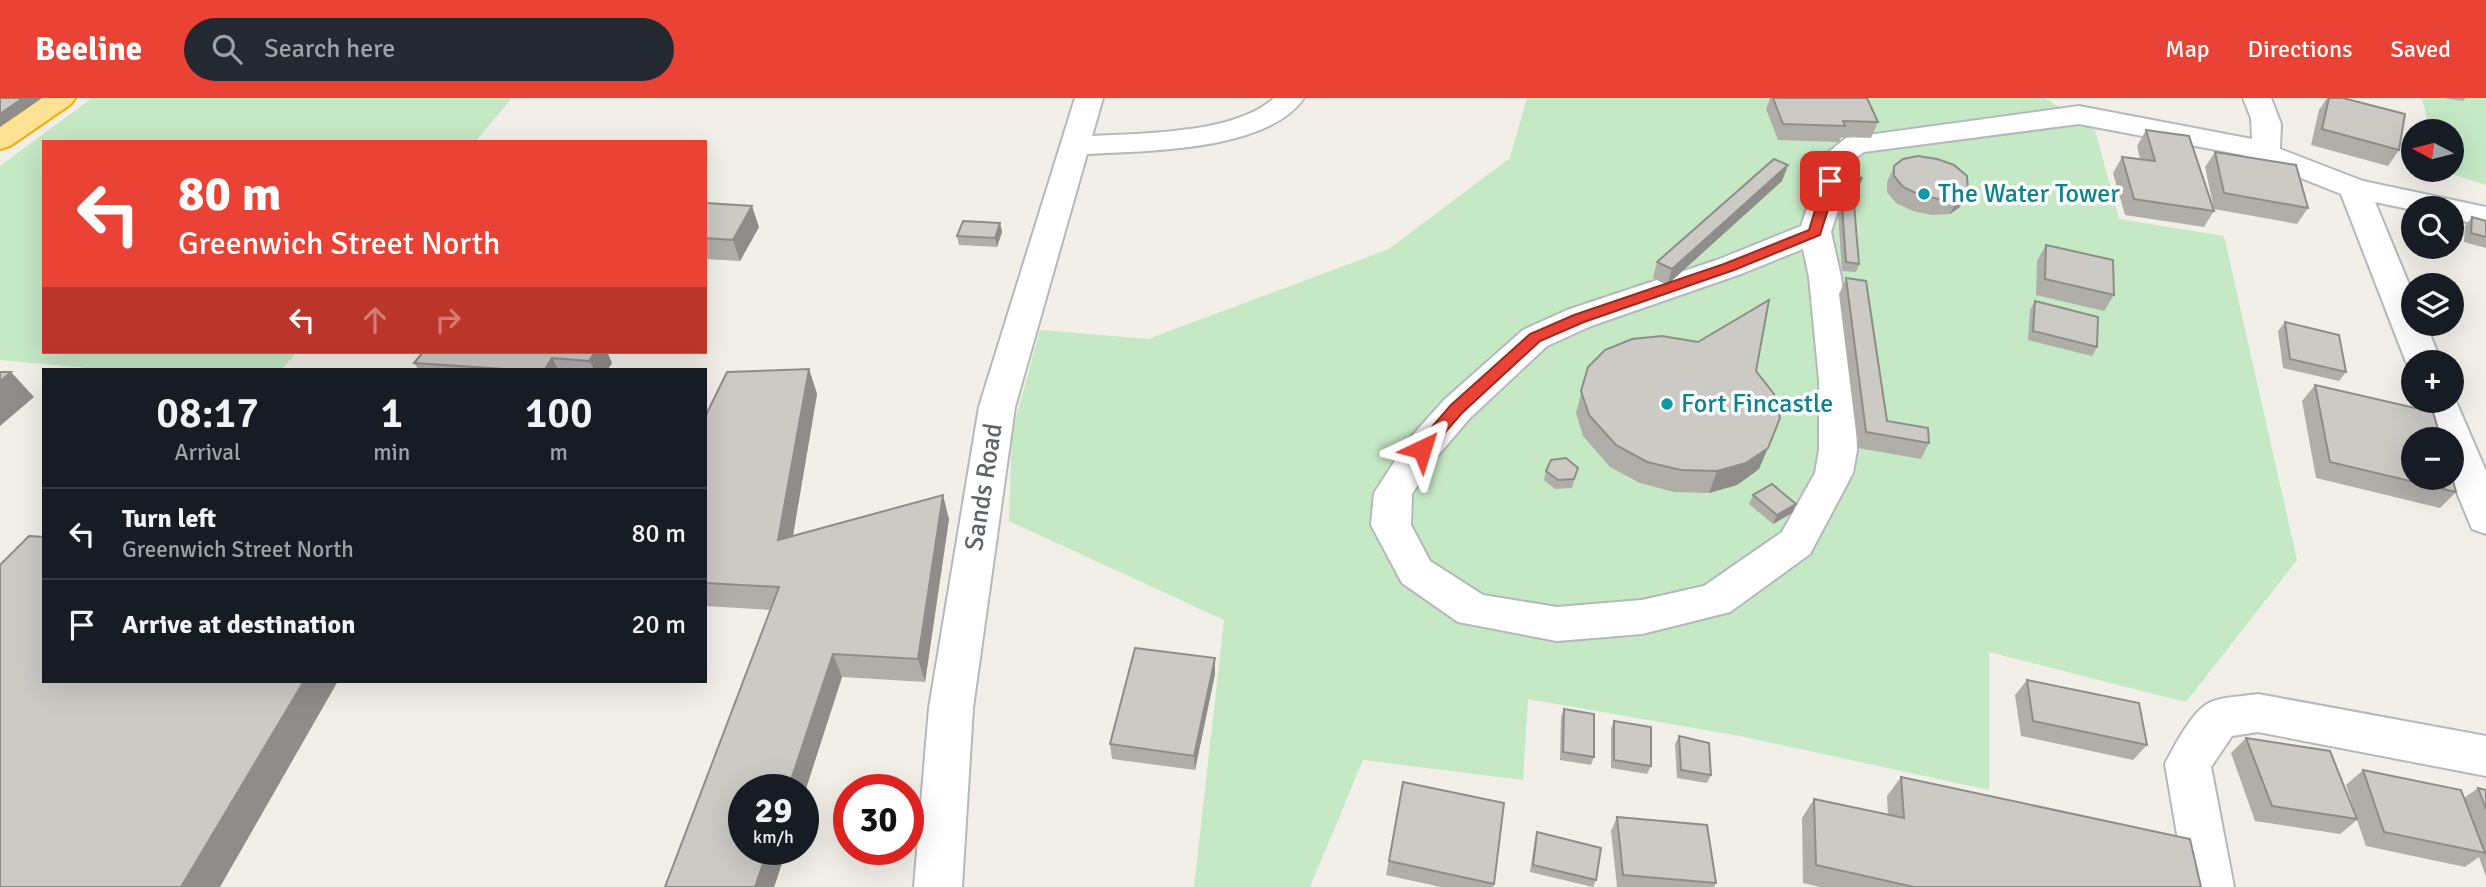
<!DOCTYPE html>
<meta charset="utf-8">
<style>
body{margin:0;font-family:Signika,sans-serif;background:#242831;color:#f1f3f6;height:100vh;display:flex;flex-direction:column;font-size:26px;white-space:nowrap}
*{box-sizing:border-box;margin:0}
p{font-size:23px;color:#9ea1a6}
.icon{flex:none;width:38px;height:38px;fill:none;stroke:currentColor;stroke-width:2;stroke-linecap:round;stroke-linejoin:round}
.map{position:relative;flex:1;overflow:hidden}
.details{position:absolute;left:42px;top:270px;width:665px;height:315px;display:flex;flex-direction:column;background:#171b24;border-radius:0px;box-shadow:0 7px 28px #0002}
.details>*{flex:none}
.guide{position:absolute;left:42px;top:42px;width:665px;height:214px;border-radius:0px;box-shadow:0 7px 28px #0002;background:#ea4335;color:#fff;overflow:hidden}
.needle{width:46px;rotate:277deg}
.tools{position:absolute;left:2401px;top:21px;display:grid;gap:14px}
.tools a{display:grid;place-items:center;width:63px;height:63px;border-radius:50%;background:#171b24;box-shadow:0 7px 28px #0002;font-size:35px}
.speed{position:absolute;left:728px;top:676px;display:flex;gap:14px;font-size:35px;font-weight:700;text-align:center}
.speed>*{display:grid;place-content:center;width:91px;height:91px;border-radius:50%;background:#171b24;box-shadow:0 7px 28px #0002;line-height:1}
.speed small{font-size:18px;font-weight:400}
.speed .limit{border:10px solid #d22;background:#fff;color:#111}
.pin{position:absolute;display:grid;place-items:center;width:60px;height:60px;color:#fff;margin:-30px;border-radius:14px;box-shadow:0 4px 10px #0006}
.me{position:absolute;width:77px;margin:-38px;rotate:41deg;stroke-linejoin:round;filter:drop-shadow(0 0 5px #0008)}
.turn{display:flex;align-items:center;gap:24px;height:147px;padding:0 21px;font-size:32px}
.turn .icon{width:91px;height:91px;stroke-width:2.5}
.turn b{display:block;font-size:49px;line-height:60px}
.lanes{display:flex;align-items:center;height:66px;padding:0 21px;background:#0003;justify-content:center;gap:35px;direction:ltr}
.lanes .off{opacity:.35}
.eta{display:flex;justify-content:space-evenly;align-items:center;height:119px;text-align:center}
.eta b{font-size:42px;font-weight:600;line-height:49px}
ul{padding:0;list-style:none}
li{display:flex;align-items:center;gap:21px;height:91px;padding:0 21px;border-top:2px solid #363941}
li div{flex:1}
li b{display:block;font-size:26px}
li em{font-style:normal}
header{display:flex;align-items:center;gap:42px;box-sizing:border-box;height:98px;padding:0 35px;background:#ea4335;color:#fff}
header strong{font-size:33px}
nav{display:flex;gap:38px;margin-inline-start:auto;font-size:24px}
.search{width:490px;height:63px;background:#242831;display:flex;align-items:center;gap:18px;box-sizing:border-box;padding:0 24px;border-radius:38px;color:#9ea1a6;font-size:26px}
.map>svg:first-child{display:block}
</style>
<header>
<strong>Beeline</strong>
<div class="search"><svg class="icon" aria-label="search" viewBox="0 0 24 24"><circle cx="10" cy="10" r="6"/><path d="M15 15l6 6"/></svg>Search here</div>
<nav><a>Map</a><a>Directions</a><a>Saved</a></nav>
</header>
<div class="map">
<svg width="2486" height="789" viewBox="0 0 2486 789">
<rect width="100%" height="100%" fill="#f1efe8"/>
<g fill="#c5e8c5">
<polygon points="92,0 512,0 475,44 44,44 44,254 297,254 282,271 97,271 0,262 0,68"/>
<polygon points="1527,0 2045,0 2095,32 2119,121 2224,138 2297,462 2186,604 1989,554 1989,692 1740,638 1528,601 1523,682 1363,662 1310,789 1194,789 1224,522 1009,423 1012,334 1040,232 1148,241 1389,151 1510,60"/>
<polygon points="2422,0 2486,0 2486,87 2439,72 2452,72 2452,33 2430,33"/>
</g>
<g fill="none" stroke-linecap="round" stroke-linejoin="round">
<g stroke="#b5b8bc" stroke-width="4">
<g id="minor">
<path d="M1075,0H1103L1092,38C1143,35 1235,36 1274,0H1304C1268,53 1146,53 1087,56L1015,309L973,610L962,789H914L929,610L979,309Z"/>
<path d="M2243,0H2271L2281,26L2280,51L2363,83L2486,109V129L2452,120V110L2413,112L2375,104L2413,196V226H2426L2441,264H2413V273L2406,264L2341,96L2243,57L2079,26L1864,54L1854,61L1831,134L1841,179L1855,282L1857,352L1853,375L1810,456L1730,514L1642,536L1557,543L1458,524L1402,485L1371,427L1374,395L1409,341L1444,302L1523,232L1567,212L1717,162L1801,128L1825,57L1846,40L2079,8L2252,41L2251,20ZM1803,151L1809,179L1819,282V352L1815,375L1782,434L1704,488L1642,502L1557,509L1483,497L1430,463L1411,427L1412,396L1435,361L1470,320L1547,248L1591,228L1741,176Z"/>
<polygon points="2452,294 2486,373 2486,436 2472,431 2451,380 2452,341 2436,341 2421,303 2452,303"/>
<path d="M2258,596L2486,638V678L2258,634L2232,638L2211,669L2234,789H2186L2165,666C2173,650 2189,620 2203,609C2215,598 2242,599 2258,596Z"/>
</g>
</g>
<g stroke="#f9ab00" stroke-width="4">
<polygon id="highway" points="42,0 75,0 71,6 10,48 0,51 0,29"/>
</g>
<use href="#minor" fill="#fff" fill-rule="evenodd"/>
<use href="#highway" fill="#fde293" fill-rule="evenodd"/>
</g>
<g fill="#afaea9">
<polygon points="1770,0 1867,0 1878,24 1871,40 1841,39 1839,44 1778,42 1766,11"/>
<polygon points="2327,0 2343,0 2399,52 2388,68 2311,47 2319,12"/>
<polygon points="2443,0 2466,0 2463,3"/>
<polygon points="2146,32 2214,113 2204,129 2125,117 2113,75 2122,59 2140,61 2137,48"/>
<polygon points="2215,54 2308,110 2297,126 2214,111 2205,69"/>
<polygon points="1788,67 1782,83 1667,187 1653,180 1657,164"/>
<polygon points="1954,67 1960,109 1950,116 1932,117 1913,113 1896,105 1887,94 1887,84 1894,68"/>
<polygon points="1858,88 1854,97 1859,166 1856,174 1842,173 1837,100 1841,92"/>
<polygon points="705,105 759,129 740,163 705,161"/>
<polygon points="2472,119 2486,123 2486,150 2464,144 2465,128"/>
<polygon points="1000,125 1002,134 997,149 959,147 957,138"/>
<polygon points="2046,147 2114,197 2104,213 2036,197 2037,163"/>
<polygon points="1846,180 1887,323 1929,345 1921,361 1858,350 1839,196"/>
<polygon points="2035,203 2097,249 2092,258 2028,242 2030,212"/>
<polygon points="2285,224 2346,274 2339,283 2283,270 2278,233"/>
<polygon points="423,254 607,254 612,265 608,271 418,271 414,265"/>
<polygon points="1588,269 1756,273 1759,371 1737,387 1709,395 1674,394 1640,385 1610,369 1583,338 1576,315"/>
<polygon points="809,271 817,296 793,438 949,421 925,584 842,579 774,789 665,789 771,512 705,508 705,319"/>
<polygon points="2315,287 2456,394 2440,410 2316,380 2302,303"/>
<polygon points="1578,370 1572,390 1555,391 1544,382 1546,373"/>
<polygon points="1753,397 1796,406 1792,415 1773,426 1749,406"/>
<polygon points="1215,560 1215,576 1195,672 1112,661 1110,646"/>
<polygon points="2027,582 2147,647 2133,662 2021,638 2015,597"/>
<polygon points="1564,611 1594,659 1591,667 1560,662 1561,619"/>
<polygon points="1614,623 1651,668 1647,676 1611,670 1611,631"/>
<polygon points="1679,638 1711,677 1707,685 1677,680 1675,646"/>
<polygon points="2246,640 2355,715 2346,687 2363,672 2464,700 2478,690 2486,692 2486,779 2479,759 2465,769 2366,748 2357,722 2340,736 2255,723 2231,655"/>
<polygon points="1901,679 2201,789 1820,789 1803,785 1802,720 1814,701 1888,717 1887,698"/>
<polygon points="1403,684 1494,786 1493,789 1441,789 1386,777"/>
<polygon points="1617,719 1716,785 1714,789 1617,789 1611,733"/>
<polygon points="1537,734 1596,782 1593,789 1530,774 1535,741"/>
</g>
<g fill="#8f8d8a">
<polygon points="23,0 42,0 0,29 0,16"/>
<polygon points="1788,67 1782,83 1667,187 1672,171"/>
<polygon points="1968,93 1960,109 1950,116 1957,100"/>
<polygon points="752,108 759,129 740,163 733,142"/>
<polygon points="1000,125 1002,134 997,149 995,140"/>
<polygon points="595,254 607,254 612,265 608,271 594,271 589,263"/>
<polygon points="552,260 558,271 545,271"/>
<polygon points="809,271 817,296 788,466 778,442"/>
<polygon points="11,274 34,299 0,328 0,283"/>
<polygon points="1768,350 1759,371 1737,387 1709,395 1717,373"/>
<polygon points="943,397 949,421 925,584 918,561"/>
<polygon points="1796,406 1792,415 1773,426 1777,417"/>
<polygon points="833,556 842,579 803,700 803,691 788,691"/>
<polygon points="1215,560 1215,576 1195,672 1194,658"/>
<polygon points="304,583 338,583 220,789 181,789"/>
<polygon points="768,751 787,751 774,789 755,789"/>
</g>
<g fill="#cccac5" stroke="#8f8d8a" stroke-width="2">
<polygon points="0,0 23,0 0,16"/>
<polygon points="1773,0 1867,0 1878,24 1843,23 1845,28 1783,26"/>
<polygon points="2329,0 2343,0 2405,16 2399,52 2322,31"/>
<polygon points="2146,32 2189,38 2214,113 2134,101 2122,59 2155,63"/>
<polygon points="2215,54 2296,67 2308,110 2224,95"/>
<polygon points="1918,58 1937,61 1954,67 1967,78 1968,93 1957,100 1939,101 1920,97 1903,89 1894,78 1894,68 1903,61"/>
<polygon points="1774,61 1788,67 1672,171 1657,164"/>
<polygon points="1850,76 1862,80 1853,95 1859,166 1846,164 1841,92"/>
<polygon points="705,105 752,108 733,142 705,140"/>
<polygon points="2472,119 2486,123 2486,139 2471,135"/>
<polygon points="963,123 1000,125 995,140 957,138"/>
<polygon points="2046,147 2113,162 2114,197 2045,181"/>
<polygon points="1846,180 1866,183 1887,323 1928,330 1929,345 1866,334"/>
<polygon points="1769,202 1756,273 1774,296 1780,320 1768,350 1746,365 1717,373 1681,372 1647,364 1616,347 1589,317 1581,293 1588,269 1605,252 1632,241 1662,238 1698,244"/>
<polygon points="2035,203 2098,219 2097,249 2033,233"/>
<polygon points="2285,224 2339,237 2346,274 2290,261"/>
<polygon points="423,254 595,254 589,263 552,260 545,271 504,271 414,265"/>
<polygon points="809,271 778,442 943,397 918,561 833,556 788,691 744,691 744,751 768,751 755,789 665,789 779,489 705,485 705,319 727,274"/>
<polygon points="0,274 11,274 0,283"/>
<polygon points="2315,287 2433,314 2441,341 2413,341 2413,380 2452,380 2452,379 2456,394 2330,364"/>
<polygon points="1566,360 1578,370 1574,381 1558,382 1546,373 1551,362"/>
<polygon points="1772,386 1796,406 1777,417 1753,397"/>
<polygon points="29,438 44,439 44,583 304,583 181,789 0,789 0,467"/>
<polygon points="1135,550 1215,560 1194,658 1110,646"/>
<polygon points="2027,582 2139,605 2147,647 2033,623"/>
<polygon points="1564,611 1594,616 1594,659 1563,654"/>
<polygon points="1614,623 1651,629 1651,668 1614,662"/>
<polygon points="1679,638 1709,645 1711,677 1681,672"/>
<polygon points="2246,640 2330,653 2357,721 2272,708"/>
<polygon points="2363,672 2461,692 2485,755 2384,734"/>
<polygon points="1901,679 2190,741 2201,789 1914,789 1816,767 1814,701 1904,720"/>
<polygon points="1403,684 1504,705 1494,786 1389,763"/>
<polygon points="2478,690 2486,692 2486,711"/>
<polygon points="1617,719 1707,727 1716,785 1623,777"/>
<polygon points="1537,734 1601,750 1596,782 1533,767"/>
</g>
<polygon fill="#ea4335" stroke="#982c22" stroke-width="2" points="1830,79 1837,83 1820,137 1734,172 1584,224 1540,243 1462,315 1427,355 1416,355 1414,351 1416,347 1451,307 1530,236 1574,217 1724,166 1809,132 1824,83"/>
<g fill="#0f9aa8" stroke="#fff" stroke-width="2.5">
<circle cx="1924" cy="96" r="7"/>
<circle cx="1667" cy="306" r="7"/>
</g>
<g text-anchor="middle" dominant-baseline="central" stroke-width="7" stroke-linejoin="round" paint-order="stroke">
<g font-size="26" fill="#0d838f" stroke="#fff" text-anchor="start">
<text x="1938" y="96">The Water Tower</text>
<text x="1681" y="306">Fort Fincastle</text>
</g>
<g font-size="26" fill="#5f6368" stroke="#fff">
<text transform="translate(984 389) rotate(-81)">Sands Road</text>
</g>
</g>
</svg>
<div class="tools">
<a><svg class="needle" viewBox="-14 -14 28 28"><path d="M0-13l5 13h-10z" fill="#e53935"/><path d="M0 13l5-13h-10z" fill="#9ea1a6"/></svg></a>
<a><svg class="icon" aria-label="search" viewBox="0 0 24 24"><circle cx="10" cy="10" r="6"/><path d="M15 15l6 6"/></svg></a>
<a><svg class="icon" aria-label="layers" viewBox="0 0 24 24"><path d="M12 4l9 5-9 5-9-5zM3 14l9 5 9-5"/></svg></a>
<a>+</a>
<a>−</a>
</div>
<div class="speed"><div>29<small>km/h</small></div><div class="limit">30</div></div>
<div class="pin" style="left:1830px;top:83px;background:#d93025"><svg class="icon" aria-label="arrive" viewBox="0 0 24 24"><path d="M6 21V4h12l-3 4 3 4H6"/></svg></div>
<svg class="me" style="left:1422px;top:351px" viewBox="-20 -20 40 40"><path d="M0-17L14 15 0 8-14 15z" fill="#ea4335" stroke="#fff" stroke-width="4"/></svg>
<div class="guide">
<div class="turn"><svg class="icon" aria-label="left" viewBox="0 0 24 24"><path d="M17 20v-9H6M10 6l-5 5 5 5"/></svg><div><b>80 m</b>Greenwich Street North</div></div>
<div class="lanes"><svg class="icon" aria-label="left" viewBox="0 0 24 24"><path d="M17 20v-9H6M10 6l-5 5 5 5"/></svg><svg class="icon off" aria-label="ahead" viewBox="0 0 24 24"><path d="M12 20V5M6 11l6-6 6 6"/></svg><svg class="icon off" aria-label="right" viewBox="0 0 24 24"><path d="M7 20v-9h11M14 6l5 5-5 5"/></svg></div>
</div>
<section class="details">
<div class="eta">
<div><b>08:17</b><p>Arrival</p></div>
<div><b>1</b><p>min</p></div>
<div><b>100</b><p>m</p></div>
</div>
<ul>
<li><svg class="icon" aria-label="left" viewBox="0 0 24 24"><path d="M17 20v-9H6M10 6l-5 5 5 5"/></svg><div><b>Turn left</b><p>Greenwich Street North</p></div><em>80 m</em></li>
<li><svg class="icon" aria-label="arrive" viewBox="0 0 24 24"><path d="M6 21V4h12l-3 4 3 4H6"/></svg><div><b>Arrive at destination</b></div><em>20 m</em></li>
</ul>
</section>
</div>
